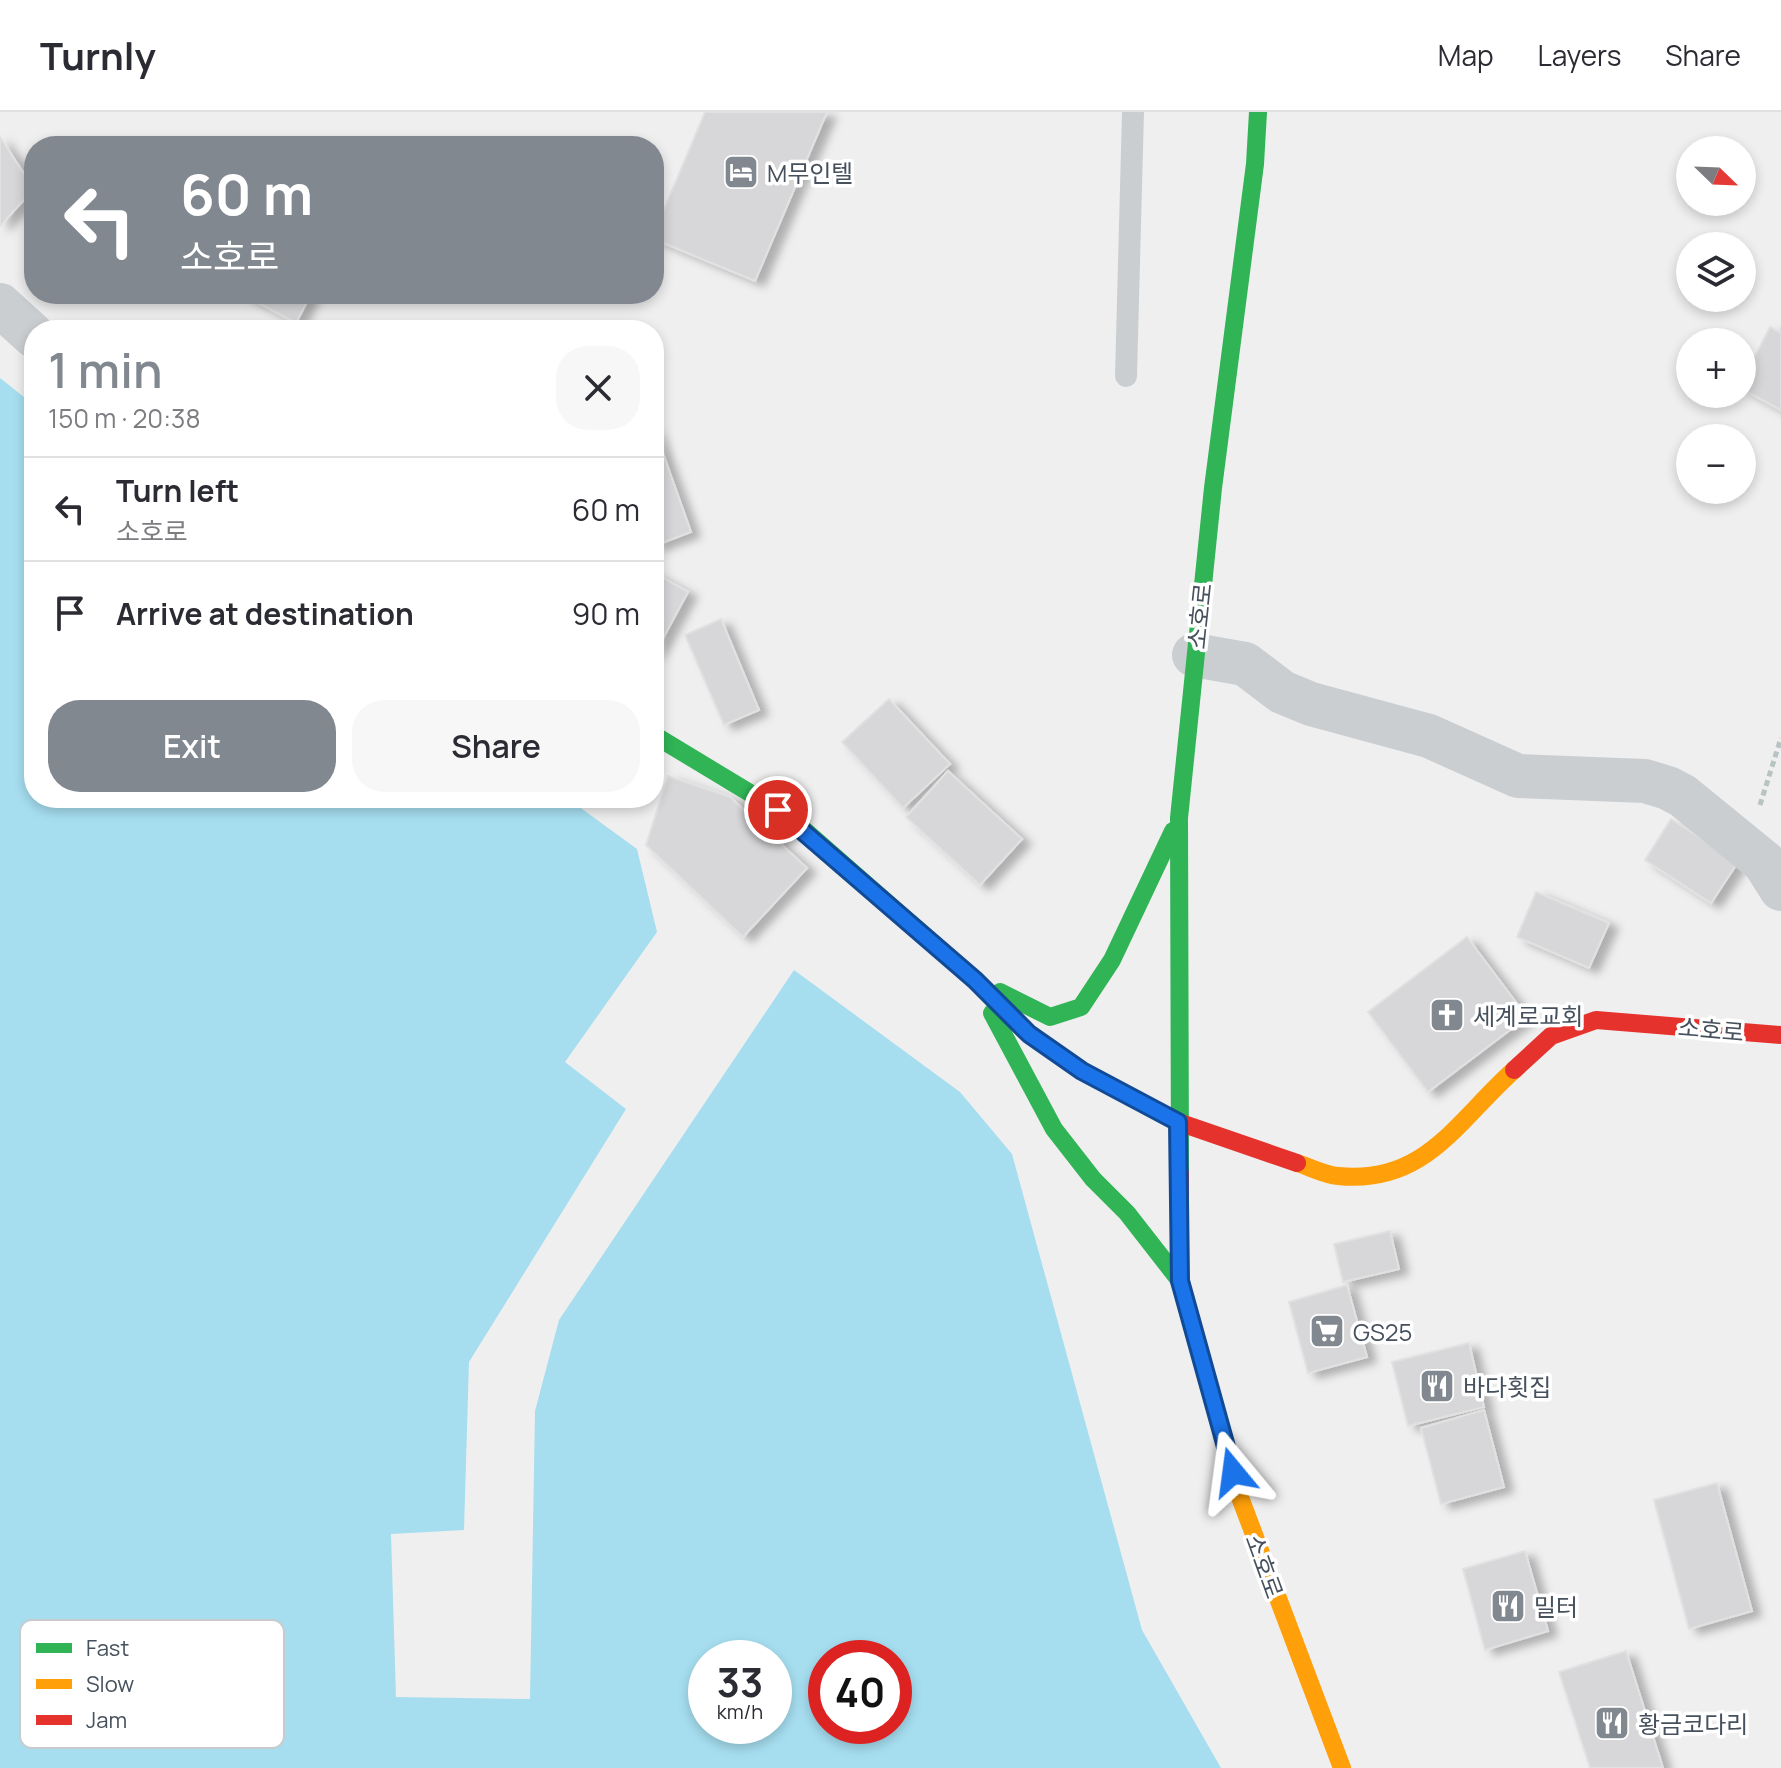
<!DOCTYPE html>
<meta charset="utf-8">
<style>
body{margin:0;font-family:Manrope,"Noto Sans KR",sans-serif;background:#f7f7f7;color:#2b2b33;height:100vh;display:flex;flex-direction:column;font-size:30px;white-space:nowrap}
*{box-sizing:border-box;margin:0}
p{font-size:26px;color:#7c7c81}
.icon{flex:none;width:44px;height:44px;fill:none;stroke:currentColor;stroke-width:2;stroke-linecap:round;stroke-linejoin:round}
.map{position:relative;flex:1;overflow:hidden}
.sheet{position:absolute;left:24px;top:208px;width:640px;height:488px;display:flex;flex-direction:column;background:#fff;border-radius:32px;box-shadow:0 4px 12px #0003}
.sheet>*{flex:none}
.top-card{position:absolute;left:24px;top:24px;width:640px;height:168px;border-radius:32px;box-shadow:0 4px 12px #0003;background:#828890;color:#fff;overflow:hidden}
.needle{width:52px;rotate:113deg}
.fabs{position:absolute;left:1676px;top:24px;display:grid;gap:16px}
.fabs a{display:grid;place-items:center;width:80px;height:80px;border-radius:50%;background:#fff;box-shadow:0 4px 12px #0003;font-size:40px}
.speed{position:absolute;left:688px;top:1528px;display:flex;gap:16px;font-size:40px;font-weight:700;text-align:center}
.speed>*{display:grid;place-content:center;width:104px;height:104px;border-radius:50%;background:#fff;box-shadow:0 4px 12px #0003;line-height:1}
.speed small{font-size:20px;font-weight:400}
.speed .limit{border:12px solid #d22;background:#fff;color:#111}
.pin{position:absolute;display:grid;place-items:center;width:68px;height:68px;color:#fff;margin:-34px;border:4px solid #fff;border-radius:50%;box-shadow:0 2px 8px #0007}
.me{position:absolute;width:88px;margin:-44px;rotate:344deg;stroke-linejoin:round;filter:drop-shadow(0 0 6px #0008)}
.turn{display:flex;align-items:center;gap:28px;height:168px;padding:0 24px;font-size:36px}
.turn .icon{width:104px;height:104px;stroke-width:2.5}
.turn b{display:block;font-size:56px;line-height:68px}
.round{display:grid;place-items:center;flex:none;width:84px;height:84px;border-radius:32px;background:#f7f7f7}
.overview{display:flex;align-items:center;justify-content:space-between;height:136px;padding:0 24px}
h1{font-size:48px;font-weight:600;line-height:60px;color:#828890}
.cta{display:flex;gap:16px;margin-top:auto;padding:16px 24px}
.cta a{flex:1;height:92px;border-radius:32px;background:#828890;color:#fff;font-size:32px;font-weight:600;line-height:92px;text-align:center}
.cta a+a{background:#f7f7f7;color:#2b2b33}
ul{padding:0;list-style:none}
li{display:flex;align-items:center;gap:24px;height:104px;padding:0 24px;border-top:2px solid #e1e1e2}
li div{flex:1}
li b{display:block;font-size:30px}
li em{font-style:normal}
header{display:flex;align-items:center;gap:48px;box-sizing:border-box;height:112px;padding:0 40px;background:#fff;border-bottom:2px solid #e1e1e2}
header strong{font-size:38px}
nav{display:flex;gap:44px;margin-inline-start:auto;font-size:28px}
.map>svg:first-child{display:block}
</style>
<header>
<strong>Turnly</strong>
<nav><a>Map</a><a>Layers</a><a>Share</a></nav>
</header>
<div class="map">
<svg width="1781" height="1656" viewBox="0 0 1781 1656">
<defs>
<filter id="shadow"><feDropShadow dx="9" dy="5" stdDeviation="4" flood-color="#0004"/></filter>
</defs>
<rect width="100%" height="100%" fill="#f0efef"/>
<path fill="#a6def0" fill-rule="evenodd" d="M0,266L34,293V686H567L637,737L657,820L565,950L626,997L469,1250L464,1418L391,1422L396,1585L530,1587L535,1299L559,1208L794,858L960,980L1012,1042L1142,1518L1221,1656H0ZM774,1546V1614H706V1546ZM894,1546V1614H826V1546Z"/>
<g fill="#d7d7d9" stroke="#e1e1e2" stroke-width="2" filter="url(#shadow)">
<polygon points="705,0 827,0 755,169 654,127 654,121"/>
<polygon points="0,25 34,77 0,114"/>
<polygon points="242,182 311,182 296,211"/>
<polygon points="1770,215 1781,221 1781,298 1742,277 1742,269"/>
<polygon points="654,316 691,420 654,434"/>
<polygon points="654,461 688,480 654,543"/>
<polygon points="721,507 759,598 724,613 685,523"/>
<polygon points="889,587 950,652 903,696 842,630"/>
<polygon points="948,659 1022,727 980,773 906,705"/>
<polygon points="668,664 730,685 807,756 743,825 646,733"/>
<polygon points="1671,707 1738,750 1711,791 1645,748"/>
<polygon points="1536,780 1609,811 1589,856 1517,825"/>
<polygon points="1467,825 1527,905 1428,980 1368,900"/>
<polygon points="1390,1119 1399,1157 1343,1170 1334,1132"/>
<polygon points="1347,1173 1367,1245 1308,1261 1289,1190"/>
<polygon points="1469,1231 1484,1295 1408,1314 1392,1250"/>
<polygon points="1484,1298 1504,1375 1441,1392 1421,1316"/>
<polygon points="1717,1371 1752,1499 1689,1517 1654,1388"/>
<polygon points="1525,1439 1548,1519 1485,1538 1463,1457"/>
<polygon points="1626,1539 1663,1656 1590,1656 1559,1560"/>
</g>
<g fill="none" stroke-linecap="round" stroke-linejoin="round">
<polyline stroke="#b8c4c1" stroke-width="5" stroke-dasharray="6 4" stroke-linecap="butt" points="1760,693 1781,626"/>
<polyline stroke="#cbced0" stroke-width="22" points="1126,264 1133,0"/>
<g stroke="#cbced0" stroke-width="44">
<polyline points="0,193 34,224"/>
<polyline points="1194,543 1245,552 1282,580 1311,592 1429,624 1518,664 1645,669 1668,676 1683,684 1764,750 1781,777"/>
</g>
<g stroke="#30b455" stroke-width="18">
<polyline points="654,623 778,698 803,717 975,868 1029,922 1051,937"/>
<polyline points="1000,880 1050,905 1081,895 1112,848 1173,719"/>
<polyline points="992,901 1054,1017 1093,1067 1127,1101 1180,1169"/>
<polyline points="1180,1061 1179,706 1213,376 1255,52 1258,0"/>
</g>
<g stroke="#ff9f0a" stroke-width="18">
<path d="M1297,1051C1310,1055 1325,1063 1338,1064C1425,1073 1457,1009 1514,958"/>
<polyline points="1215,1294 1241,1388 1342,1656"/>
</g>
<g stroke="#e5322d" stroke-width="18">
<polyline points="1051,937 1082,959 1178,1010 1297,1051"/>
<polyline points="1514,958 1551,924 1596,908 1781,923"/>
<polyline points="1180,1061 1180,1169 1215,1294"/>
</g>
</g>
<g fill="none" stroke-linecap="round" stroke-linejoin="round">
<g stroke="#114b97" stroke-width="20">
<polyline id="route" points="778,698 975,868 1029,922 1082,959 1178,1010 1180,1169 1233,1360"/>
</g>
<use href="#route" stroke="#1a73e8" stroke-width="14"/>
</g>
<defs>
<g id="hotel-square" transform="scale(1.8)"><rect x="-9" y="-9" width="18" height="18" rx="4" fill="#828890" stroke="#fff"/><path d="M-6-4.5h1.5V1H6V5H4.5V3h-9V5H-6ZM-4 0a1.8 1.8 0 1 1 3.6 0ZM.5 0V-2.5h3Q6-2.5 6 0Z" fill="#fff"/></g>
<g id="church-square" transform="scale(1.8)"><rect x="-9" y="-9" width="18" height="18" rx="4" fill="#828890" stroke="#fff"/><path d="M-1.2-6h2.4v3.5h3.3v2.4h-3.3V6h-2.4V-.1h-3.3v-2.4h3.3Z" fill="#fff"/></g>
<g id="supermarket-square" transform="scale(1.8)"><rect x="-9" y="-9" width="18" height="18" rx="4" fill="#828890" stroke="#fff"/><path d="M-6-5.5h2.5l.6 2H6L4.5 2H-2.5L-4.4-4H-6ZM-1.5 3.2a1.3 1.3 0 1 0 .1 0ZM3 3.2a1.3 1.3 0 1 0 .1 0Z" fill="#fff"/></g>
<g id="restaurant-square" transform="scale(1.8)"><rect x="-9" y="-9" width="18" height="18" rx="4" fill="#828890" stroke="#fff"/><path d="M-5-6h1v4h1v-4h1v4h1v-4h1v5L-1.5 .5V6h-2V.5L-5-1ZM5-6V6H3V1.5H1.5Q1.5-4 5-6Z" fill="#fff"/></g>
</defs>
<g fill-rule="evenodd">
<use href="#hotel-square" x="741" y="60"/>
<use href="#church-square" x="1447" y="903"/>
<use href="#supermarket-square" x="1327" y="1219"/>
<use href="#restaurant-square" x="1437" y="1274"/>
<use href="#restaurant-square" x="1508" y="1494"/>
<use href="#restaurant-square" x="1612" y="1611"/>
</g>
<g text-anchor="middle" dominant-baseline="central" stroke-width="7" stroke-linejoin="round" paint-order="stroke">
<g font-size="24" fill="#46515d" stroke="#fff" text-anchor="start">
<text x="767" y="60">M무인텔</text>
<text x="1473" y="903">세계로교회</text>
<text x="1353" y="1219">GS25</text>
<text x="1463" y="1274">바다횟집</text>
<text x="1534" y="1494">밀터</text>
<text x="1638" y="1611">황금코다리</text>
</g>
<g font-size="24" fill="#46515d" stroke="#fff">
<text transform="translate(1199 504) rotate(-84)">소호로</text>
<text transform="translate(1711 917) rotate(5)">소호로</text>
<text transform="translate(1265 1454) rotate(70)">소호로</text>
</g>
</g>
<rect x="20" y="1508" width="264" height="128" rx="12" fill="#fff" stroke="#c8cbce" stroke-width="2"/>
<rect x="36" y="1531" width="36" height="10" fill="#30b455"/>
<rect x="36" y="1567" width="36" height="10" fill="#ff9f0a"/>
<rect x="36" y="1603" width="36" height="10" fill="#e5322d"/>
<g font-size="22" fill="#46515d">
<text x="86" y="1544">Fast</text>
<text x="86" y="1580">Slow</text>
<text x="86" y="1616">Jam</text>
</g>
</svg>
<div class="fabs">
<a><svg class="needle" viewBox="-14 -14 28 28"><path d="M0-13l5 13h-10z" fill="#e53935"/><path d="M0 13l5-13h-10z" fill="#7c7c81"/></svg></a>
<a><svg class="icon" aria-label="layers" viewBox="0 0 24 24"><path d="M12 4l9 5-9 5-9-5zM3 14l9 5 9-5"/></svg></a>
<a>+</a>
<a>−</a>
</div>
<div class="speed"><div>33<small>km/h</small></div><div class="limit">40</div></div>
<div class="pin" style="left:778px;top:698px;background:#d93025"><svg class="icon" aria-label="arrive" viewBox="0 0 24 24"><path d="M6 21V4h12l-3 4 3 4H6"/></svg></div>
<svg class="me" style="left:1233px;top:1360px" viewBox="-20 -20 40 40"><path d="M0-17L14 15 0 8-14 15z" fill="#1a73e8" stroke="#fff" stroke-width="4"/></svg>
<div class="top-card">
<div class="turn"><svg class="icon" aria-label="left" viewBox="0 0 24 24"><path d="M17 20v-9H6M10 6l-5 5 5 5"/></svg><div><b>60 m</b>소호로</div></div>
</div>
<section class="sheet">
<div class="overview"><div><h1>1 min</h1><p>150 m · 20:38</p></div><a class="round"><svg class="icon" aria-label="close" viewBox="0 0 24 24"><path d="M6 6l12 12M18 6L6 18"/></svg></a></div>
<ul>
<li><svg class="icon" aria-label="left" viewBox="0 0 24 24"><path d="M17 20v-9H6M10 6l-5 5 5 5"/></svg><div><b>Turn left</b><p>소호로</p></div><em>60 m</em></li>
<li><svg class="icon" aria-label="arrive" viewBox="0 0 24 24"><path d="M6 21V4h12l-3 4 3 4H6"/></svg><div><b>Arrive at destination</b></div><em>90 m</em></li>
</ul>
<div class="cta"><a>Exit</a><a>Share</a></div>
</section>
</div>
